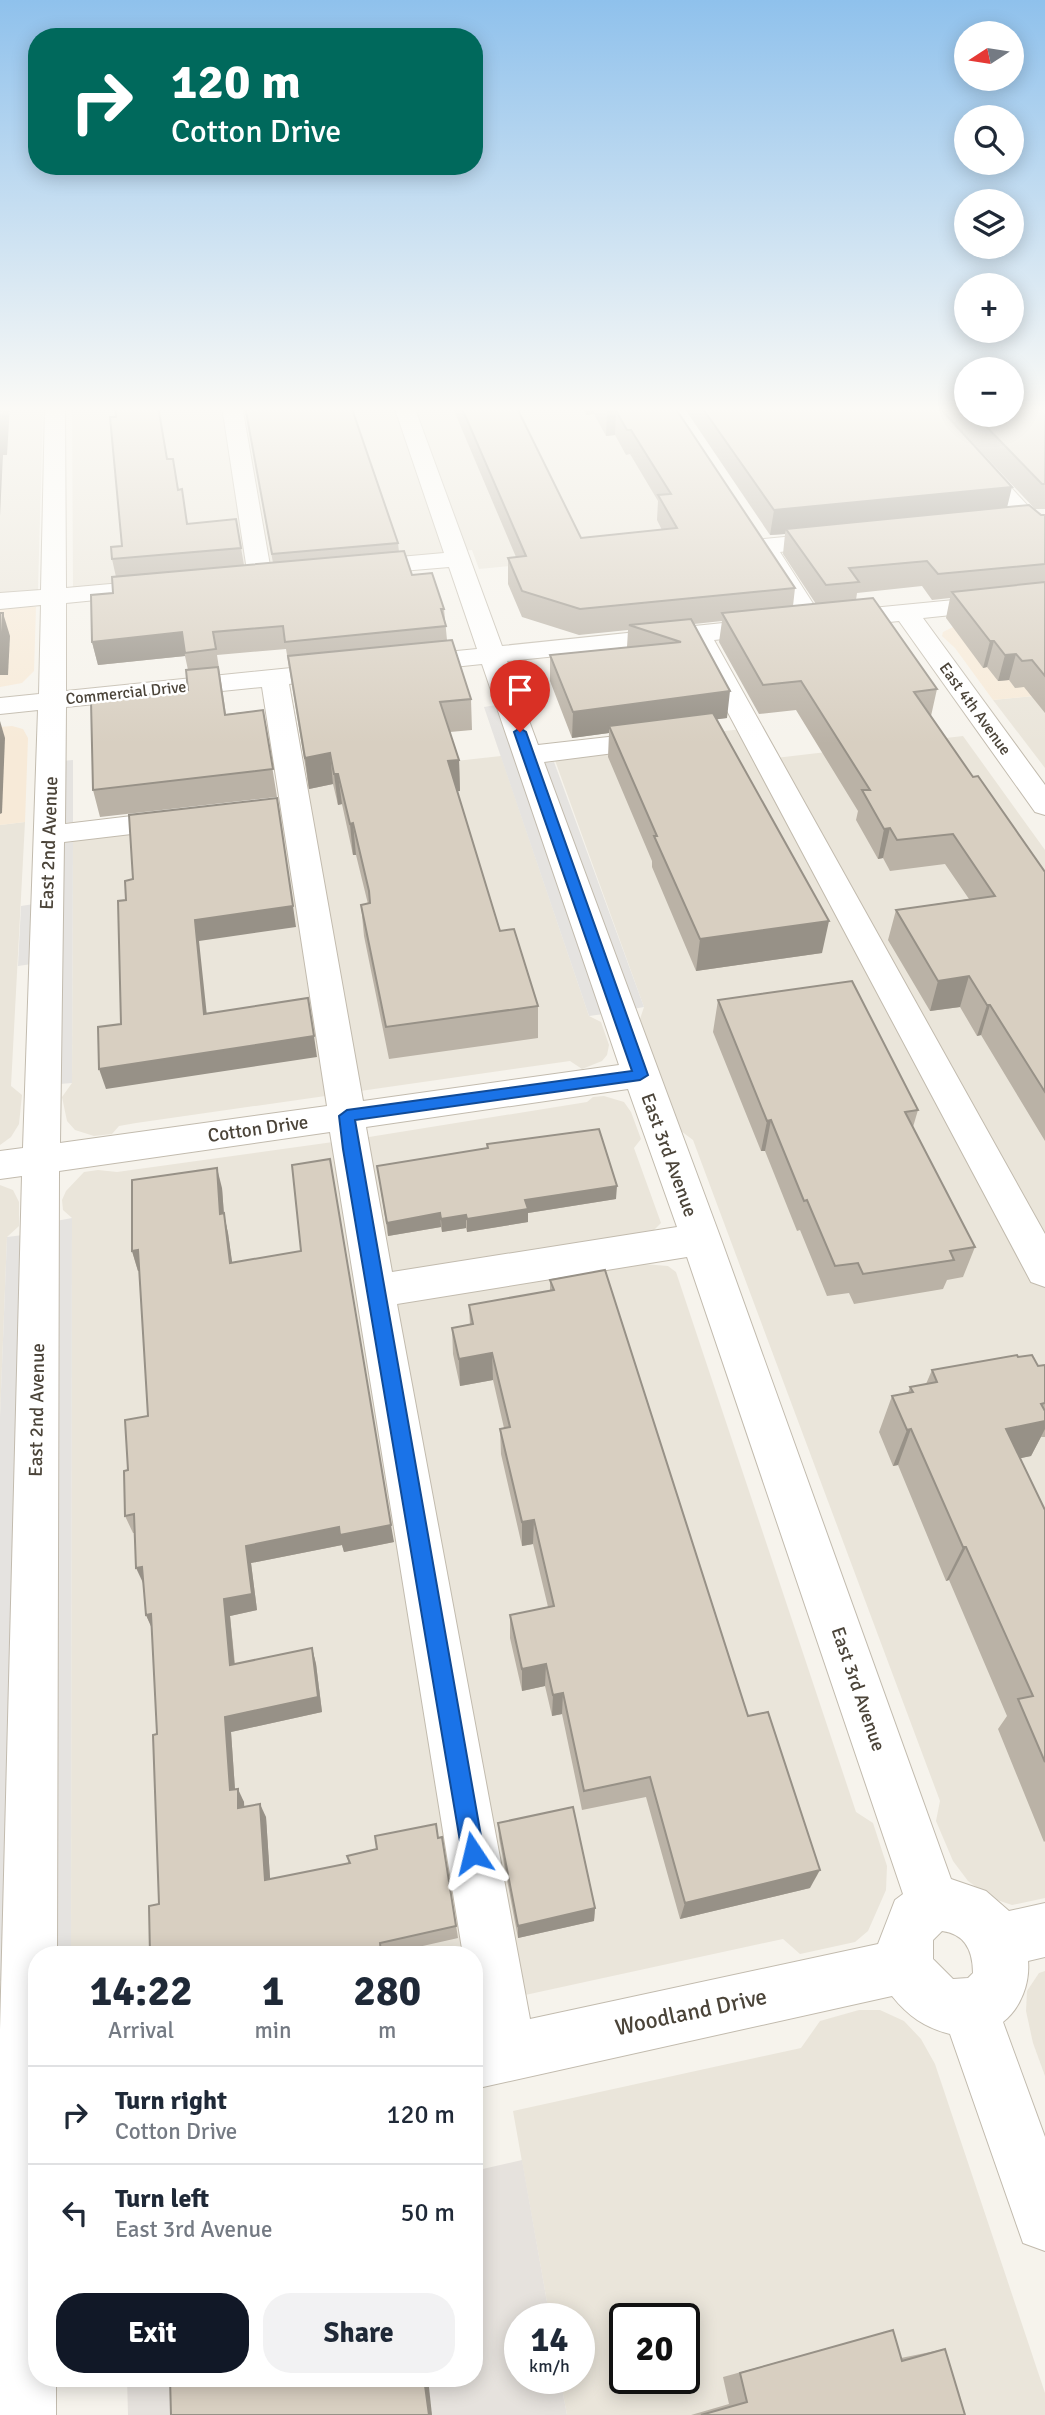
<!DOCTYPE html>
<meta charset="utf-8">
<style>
body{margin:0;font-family:Signika,sans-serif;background:#f2f2f3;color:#1f2937;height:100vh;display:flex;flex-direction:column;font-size:26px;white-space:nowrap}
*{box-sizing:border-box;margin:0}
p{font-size:23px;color:#747a83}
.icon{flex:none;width:38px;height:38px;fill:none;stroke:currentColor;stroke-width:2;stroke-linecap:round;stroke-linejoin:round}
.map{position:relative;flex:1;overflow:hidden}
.details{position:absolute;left:28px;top:1946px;width:455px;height:441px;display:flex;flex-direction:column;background:#fff;border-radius:28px;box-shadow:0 4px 18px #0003}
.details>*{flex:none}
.hud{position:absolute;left:28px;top:28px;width:455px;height:147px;border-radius:28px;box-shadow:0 4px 18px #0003;background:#00695c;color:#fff;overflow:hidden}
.needle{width:46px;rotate:258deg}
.controls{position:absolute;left:954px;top:21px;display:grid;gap:14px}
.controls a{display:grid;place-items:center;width:70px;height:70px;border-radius:50%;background:#fff;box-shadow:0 4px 18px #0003;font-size:35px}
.speed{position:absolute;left:504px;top:2303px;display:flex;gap:14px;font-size:35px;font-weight:700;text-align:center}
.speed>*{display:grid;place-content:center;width:91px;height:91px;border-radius:50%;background:#fff;box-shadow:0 4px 18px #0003;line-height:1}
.speed small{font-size:18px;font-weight:400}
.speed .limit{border:4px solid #111;border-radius:10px;background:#fff;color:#111}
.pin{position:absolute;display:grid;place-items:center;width:60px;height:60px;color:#fff;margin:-72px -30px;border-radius:50% 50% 50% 0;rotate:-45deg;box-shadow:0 0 7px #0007}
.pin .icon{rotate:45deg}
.me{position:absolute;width:77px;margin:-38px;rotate:350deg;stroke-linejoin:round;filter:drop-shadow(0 0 5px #0008)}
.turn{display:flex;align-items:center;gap:24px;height:147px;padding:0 28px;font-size:32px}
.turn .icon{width:91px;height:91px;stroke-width:2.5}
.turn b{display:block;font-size:49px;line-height:60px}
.eta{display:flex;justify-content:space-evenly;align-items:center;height:119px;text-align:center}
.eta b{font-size:42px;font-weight:700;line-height:49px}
.button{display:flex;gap:14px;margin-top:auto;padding:14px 28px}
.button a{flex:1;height:80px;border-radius:28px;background:#111827;color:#fff;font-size:28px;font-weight:700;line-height:80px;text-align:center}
.button a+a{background:#f2f2f3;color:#1f2937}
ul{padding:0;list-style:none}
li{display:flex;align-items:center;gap:21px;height:98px;padding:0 28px;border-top:2px solid #e0e1e3}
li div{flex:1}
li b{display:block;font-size:26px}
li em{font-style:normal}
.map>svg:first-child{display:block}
</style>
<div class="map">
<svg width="1045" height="2415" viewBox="0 0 1045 2415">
<rect width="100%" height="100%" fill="#f6f3ec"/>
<g fill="#eae5da" fill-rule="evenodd">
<polygon points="0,406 43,406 38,590 31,593 0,596"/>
<polygon points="72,406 655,406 744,544 479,569 472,550 73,588"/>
<polygon points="1045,695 1045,768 993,700"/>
<polygon points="750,728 767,759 963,736 1045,850 1045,1898 1012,1905 991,1898 968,1881 953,1861 936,1821 940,1801 693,1140 681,1131 648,1042 640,1019 644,1007 552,752"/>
<polygon points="501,756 589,1016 601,1022 609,1045 607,1055 602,1061 582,1069 570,1061 136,1123 119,1126 112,1134 94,1136 75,1130 67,1121 62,1097 72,1083 73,832 295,806 292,779"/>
<polygon points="25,822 11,1086 22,1095 19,1124 11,1137 0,1145 0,825"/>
<polygon points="604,1096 624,1102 631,1112 641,1139 634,1148 661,1223 650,1234 643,1264 668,1266 676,1272 856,1812 873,1823 887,1866 886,1890 868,1931 855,1942 800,1954 783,1939 474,2006 474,1955 71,1955 72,1218 63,1210 62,1200 66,1191 84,1172 98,1170 117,1172 369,1137 587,1102 593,1097"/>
<polygon points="0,1185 13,1190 19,1202 19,1226 7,1237 0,1417"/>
<polygon points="1045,1971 1045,2076 1033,2043 1026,2011 1027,1991 1039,1973"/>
<path d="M859,2010H880L904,2021L921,2039L935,2064L1045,2393V2415H567L560,2378H579V2319H550L513,2111L801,2048L820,2021ZM625,2319H684V2378H625Z"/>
</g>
<g fill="#f7ead8">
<polygon points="18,606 36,607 34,671 22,683 0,687 0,608"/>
<polygon points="953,627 1045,695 993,700 955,648 942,636 943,632"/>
<polygon points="12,726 23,729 28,738 25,822 0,825 0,727"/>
</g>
<polygon fill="#e6e2dd" points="522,2160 550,2319 520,2319 520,2378 560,2378 567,2415 128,2415 127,2378 474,2378 474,2171"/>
<g fill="#e5e3e0">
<polygon points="496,705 604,1014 589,1016 484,707"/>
<polygon points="73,760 73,822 62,823 62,761"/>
<polygon points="554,762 644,1007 633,1009 544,763"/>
<polygon points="73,842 72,1083 60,1084 62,843"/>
<polygon points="34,904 32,964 18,966 21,906"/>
<polygon points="72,1218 71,1955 49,1955 56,1221"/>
<polygon points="23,1235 2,1981 0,1981 0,1417 7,1237"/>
</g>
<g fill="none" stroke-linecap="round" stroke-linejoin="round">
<g stroke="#c2bbae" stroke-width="2">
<g id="minor">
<path d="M45,406H65L66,588L166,579L175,581L178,586L175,591L166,593L66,603V691L301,667L310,669L314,675L310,681L289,684L363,1101L619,1065L482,664L406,672L397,670L393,664L397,658L406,656L477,649L449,567L355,575L346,573L343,568L346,563L355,561L444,553L394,406H414L502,646L771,618L780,621L784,626L780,631L771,634L714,640L1045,1234V1287L1031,1282L692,645L694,642L507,661L538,745L661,731L671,733L675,739L671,745L661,747L544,762L721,1239L951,1879L986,1891L1009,1911L1045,1903V1957L1028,1961C1030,1983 1021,2008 1003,2022L1045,2137V2251L1023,2243L950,2034C925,2028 908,2016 892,1996L474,2089V1955H463L330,1132L59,1171L57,1955H37V2378H56V2415H0V2030L22,1176L0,1179V1151L23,1148L38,710L0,714V698L39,694L41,605L0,609V593L41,590ZM262,687L327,1106L60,1143L64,842L182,828L193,825L197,819L193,813L182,810L65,824L66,707ZM628,1089L677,1227L392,1272L366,1127ZM687,1257L903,1894L895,1900L878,1944L530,2019L397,1304ZM942,1931C966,1934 973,1952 973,1973L968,1978L953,1979L933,1959V1940Z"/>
<polygon points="222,406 242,406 272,577 269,582 260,584 251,582 248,577"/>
<polygon points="914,406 935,406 1045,524 1045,545 1037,543"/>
<polygon points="835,532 843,534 847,539 843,544 780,552 821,616 831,612 1045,591 1045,605 923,618 1045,785 1045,815 1035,812 899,621 831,628 803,626 752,546 756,541 764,539"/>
</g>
</g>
<use href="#minor" fill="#fff" fill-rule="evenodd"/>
</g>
<g fill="#bab2a6">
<polygon points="245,406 398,543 399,552 412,575 444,609 447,640 471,699 472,730 450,732 459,760 460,791 457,791 500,931 538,1006 538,1038 389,1059 364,936 361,905 368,904 356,855 353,855 342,804 338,805 333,784 309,789 286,649 217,655 226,714 263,710 277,797 100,817 93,790 188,690 188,670 185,656 98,665 92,642 113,593 116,577 112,559 122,546 167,459 179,490 188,524 236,519 244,565 273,563"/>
<polygon points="452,406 516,406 581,538 662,530 657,520 658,501 630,454 626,455 615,435 606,436 594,414 586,415 580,406 674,406 795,588 793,606 816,604 783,554 785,534 770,535 683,406 938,406 1007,507 1041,515 1045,515 1045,713 1024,687 1015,688 1009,680 998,681 987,667 983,668 946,618 950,598 932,600 922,586 857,593 856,600 937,689 931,716 973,777 1045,872 1045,1141 981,1035 977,1036 960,1007 930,1011 888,940 896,910 969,899 945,864 890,871 883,858 878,859 856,820 858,811 796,710 759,714 719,642 722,621 694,624 727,718 716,719 822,953 696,971 652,867 652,861 608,757 609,733 572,738 550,681 550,655 627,647 628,630 579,635 522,617 508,584 508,558 516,557"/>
<polygon points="938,406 966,406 966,415 1012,415 1045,406 1045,509 1035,509"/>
<polygon points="718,1000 918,1110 913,1127 975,1247 963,1277 947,1280 943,1289 854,1304 849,1293 827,1296 800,1230 797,1231 765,1151 761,1151 713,1032"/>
<polygon points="487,1144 616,1199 528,1213 528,1222 467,1232 466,1228 442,1232 441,1227 388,1236 377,1166 487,1148"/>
<polygon points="222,1188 224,1215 228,1233 232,1263 394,1542 344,1552 342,1545 251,1563 257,1610 230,1616 235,1664 312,1648 316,1664 322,1712 231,1732 235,1789 244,1802 244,1807 266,1817 270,1879 349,1864 347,1856 442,1837 458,1938 383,1955 150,1955 159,1904 157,1734 152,1628 146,1615 144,1585 135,1533 133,1533 125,1516 128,1470 148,1416 139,1271 138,1271 132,1251"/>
<polygon points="550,1280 748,1716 810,1888 680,1919 646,1797 582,1810 562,1714 552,1716 545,1686 522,1691 510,1638 510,1615 548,1607 533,1544 522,1546 501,1454 500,1429 504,1428 493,1380 460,1386 453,1354 452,1328 470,1325 469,1305 550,1291"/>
<polygon points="1018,1357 1038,1366 1045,1365 1045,1437 1041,1437 1031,1456 1020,1458 1045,1510 1045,1841 1044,1842 998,1729 1007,1716 949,1580 946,1581 898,1465 893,1466 879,1432 892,1396 908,1393 910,1387 926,1384 932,1370"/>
<polygon points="498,1823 595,1908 594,1921 518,1938 499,1838"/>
<polygon points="893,2330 901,2358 945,2349 965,2415 691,2415 729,2404 723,2377"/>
</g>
<g fill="#979187">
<polygon points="3,406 10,406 7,455 3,455 0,516 0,433"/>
<polygon points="586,406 595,406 594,414 586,415"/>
<polygon points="616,411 615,435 606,436 607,412"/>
<polygon points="1012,487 1006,512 786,529 785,534 770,535 774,510"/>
<polygon points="3,613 10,636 8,675 0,675 0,651"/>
<polygon points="182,632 185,656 98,665 92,642"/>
<polygon points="990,641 994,641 987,667 983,668"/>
<polygon points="1016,654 1009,680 998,681 1005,655"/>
<polygon points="730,691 727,718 612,733 609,726 609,733 572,738 573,712"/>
<polygon points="0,721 5,738 2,813 0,814"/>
<polygon points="330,753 333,784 309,789 305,758"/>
<polygon points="459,760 460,791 449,792 448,761"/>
<polygon points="334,774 338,774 342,804 338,805"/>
<polygon points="353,823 356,855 353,855 350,824"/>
<polygon points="890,828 883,858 878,859 884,829"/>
<polygon points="293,906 296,927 199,941 209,1035 204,1014 195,920"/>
<polygon points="829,921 822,953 696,971 700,939"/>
<polygon points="969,976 960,1007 930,1011 938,981"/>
<polygon points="987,1005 990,1005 981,1035 977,1036"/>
<polygon points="314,1036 317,1057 106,1089 99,1069"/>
<polygon points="771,1120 765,1151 761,1151 767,1121"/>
<polygon points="217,1168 222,1188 224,1215 228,1233 235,1282 220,1214"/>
<polygon points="617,1186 616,1199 528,1213 528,1222 467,1232 467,1219 525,1200"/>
<polygon points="440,1213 441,1227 388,1236 387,1223"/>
<polygon points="466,1215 466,1228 442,1232 441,1219"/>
<polygon points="138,1250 144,1270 138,1271 132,1251"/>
<polygon points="492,1353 493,1380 460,1386 459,1359"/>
<polygon points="1045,1421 1045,1429 1031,1456 988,1465 1006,1429"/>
<polygon points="911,1429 898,1465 893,1466 907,1430"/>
<polygon points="534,1520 533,1544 522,1546 522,1522"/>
<polygon points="391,1525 394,1542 344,1552 342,1545 251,1563 257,1610 230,1616 236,1681 230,1665 224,1599 246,1546 339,1527"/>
<polygon points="963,1547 966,1547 949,1580 946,1581"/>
<polygon points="142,1567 144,1585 136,1568"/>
<polygon points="151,1614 153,1631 146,1615"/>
<polygon points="312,1648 316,1664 322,1712 231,1732 236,1804 230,1790 225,1717"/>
<polygon points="546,1664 545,1686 522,1691 522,1669"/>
<polygon points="563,1693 562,1714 552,1716 553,1695"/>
<polygon points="238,1789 244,1802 245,1821 238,1808"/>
<polygon points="260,1804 266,1817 271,1892 265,1880"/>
<polygon points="820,1870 810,1888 680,1919 685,1903"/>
<polygon points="595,1908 594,1921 518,1938 518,1926"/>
<polygon points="424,2378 428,2378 432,2415 429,2415"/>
</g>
<g fill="#d8cfc1" stroke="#979187" stroke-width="2">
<polygon points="0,406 3,406 1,433 0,433"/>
<polygon points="115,406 158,406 167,459 173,459 178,490 182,489 187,524 236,519 241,548 112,559 111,547 122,546 110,417 116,417"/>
<polygon points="245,406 351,406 398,543 272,554"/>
<polygon points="461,406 516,406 581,538 677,528 658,495 671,494 631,430 627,430 616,411 607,412 604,406 674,406 795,588 580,609 522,591 508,558 526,556"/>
<polygon points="701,406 938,406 1012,487 774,510"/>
<polygon points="1012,406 1045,406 1045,484 1042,484 975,415 1012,415"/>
<polygon points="1029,505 1041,515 1045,515 1045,564 938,574 927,561 849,568 859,582 826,585 786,529"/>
<polygon points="404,551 412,575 432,573 444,609 441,609 446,626 285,642 283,626 213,632 216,649 185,653 182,632 92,642 91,595 113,593 112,577"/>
<polygon points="1045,582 1045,676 1032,660 1022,661 1016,654 1005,655 994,641 990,641 952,592"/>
<polygon points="873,598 937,689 914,692 973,777 978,776 1045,872 1045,1092 990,1005 987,1005 969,976 938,981 896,910 995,896 953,834 897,840 890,828 884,829 862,790 870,790 801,681 763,685 722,613"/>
<polygon points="0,613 3,613 1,651 0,651"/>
<polygon points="691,619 730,691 573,712 550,655 681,642 629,625"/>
<polygon points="452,640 471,699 440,702 459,760 448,761 500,931 514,929 538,1006 386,1027 361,905 370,903 369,891 353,823 350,824 338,774 334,774 330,753 305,758 288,656"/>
<polygon points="218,667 225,715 263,710 273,769 93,790 91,701 188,690 186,670"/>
<polygon points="713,713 829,921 700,939 654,836 657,836 609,726"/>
<polygon points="277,798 293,906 195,920 204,1014 308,998 314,1036 99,1069 98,1027 121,1024 118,901 126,900 125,881 133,879 129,815"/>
<polygon points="852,981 918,1110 905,1112 975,1247 950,1251 954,1260 863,1274 858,1263 835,1266 807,1200 804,1201 771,1120 767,1121 718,1000"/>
<polygon points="599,1129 617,1186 525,1200 528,1209 467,1219 466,1215 441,1219 440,1213 387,1223 377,1166 488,1148 487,1144"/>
<polygon points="330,1159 391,1525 340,1535 339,1527 246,1546 252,1594 224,1599 230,1665 312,1648 318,1697 225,1717 230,1790 238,1789 238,1808 260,1804 265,1880 350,1863 347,1856 377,1849 375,1836 436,1824 438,1838 442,1837 456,1926 380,1943 381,1954 380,1955 150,1955 149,1906 159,1904 153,1735 157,1734 151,1614 146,1615 142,1567 136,1568 134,1514 125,1516 124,1471 128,1470 125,1420 148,1416 138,1250 132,1251 132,1180 217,1168 220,1214 224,1213 230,1263 301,1251 292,1165"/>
<polygon points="605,1270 748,1716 768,1712 820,1870 685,1903 650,1777 584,1791 563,1693 553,1695 546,1664 522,1669 510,1615 554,1606 534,1520 522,1522 500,1429 510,1427 492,1353 459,1359 452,1328 473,1324 469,1305 554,1290 550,1280"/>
<polygon points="1017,1355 1018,1357 1032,1355 1038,1366 1045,1365 1045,1403 1041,1404 1045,1411 1045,1421 1006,1429 1045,1510 1045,1762 1018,1699 1033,1696 966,1547 963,1547 911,1429 907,1430 892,1396 913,1392 910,1387 937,1382 932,1370"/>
<polygon points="573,1807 595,1908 518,1926 498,1823"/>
<polygon points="893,2330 902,2361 945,2349 965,2415 701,2415 747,2402 740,2373"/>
<polygon points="170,2378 424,2378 429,2415 171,2415"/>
</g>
<linearGradient id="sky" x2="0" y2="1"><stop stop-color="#8fc1ec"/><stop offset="0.55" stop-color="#fbfaf6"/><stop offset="1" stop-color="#fbfaf6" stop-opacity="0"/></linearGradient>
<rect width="1045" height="744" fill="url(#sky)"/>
<polygon fill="#1a73e8" stroke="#114b97" stroke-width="2" points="520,728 526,732 648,1075 640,1080 355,1120 484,1853 481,1860 473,1863 465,1860 462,1853 343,1149 339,1116 347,1110 632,1071 514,732"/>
<g text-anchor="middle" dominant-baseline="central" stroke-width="5" stroke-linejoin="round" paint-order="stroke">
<g font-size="16" fill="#4b4439" stroke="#fff">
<text transform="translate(126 693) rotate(-6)">Commercial Drive</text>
<text transform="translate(975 709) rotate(54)">East 4th Avenue</text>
</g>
<g font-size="19" fill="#4b4439" stroke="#fff">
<text transform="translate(49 843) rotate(-88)">East 2nd Avenue</text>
<text transform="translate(258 1129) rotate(-8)">Cotton Drive</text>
<text transform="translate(669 1155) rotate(70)">East 3rd Avenue</text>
<text transform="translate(37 1410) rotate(-89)">East 2nd Avenue</text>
<text transform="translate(858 1689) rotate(71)">East 3rd Avenue</text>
</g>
<g font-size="23" fill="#4b4439" stroke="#fff">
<text transform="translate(691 2012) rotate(-12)">Woodland Drive</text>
</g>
</g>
</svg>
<div class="controls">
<a><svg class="needle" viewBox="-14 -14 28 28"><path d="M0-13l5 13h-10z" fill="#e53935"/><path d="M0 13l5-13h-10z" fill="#747a83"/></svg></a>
<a><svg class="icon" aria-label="search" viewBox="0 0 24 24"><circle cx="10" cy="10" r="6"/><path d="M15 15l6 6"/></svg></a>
<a><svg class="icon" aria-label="layers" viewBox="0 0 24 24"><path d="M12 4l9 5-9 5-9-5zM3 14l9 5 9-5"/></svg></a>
<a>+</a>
<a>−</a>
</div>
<div class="speed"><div>14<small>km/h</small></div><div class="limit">20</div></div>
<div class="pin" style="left:520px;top:732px;background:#d93025"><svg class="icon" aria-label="arrive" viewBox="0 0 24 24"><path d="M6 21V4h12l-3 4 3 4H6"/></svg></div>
<svg class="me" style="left:473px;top:1853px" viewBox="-20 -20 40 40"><path d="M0-17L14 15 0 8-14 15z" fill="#1a73e8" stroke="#fff" stroke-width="4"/></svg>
<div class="hud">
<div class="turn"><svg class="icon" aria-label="right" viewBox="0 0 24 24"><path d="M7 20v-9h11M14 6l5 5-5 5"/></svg><div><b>120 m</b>Cotton Drive</div></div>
</div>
<section class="details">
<div class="eta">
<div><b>14:22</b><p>Arrival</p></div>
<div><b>1</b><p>min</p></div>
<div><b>280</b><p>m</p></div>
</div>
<ul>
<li><svg class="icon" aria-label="right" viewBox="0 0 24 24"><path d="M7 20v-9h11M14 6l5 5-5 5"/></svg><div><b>Turn right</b><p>Cotton Drive</p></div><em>120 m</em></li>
<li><svg class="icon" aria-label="left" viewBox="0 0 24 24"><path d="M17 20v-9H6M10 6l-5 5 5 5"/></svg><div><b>Turn left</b><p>East 3rd Avenue</p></div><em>50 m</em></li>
</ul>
<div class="button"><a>Exit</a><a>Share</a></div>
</section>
</div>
